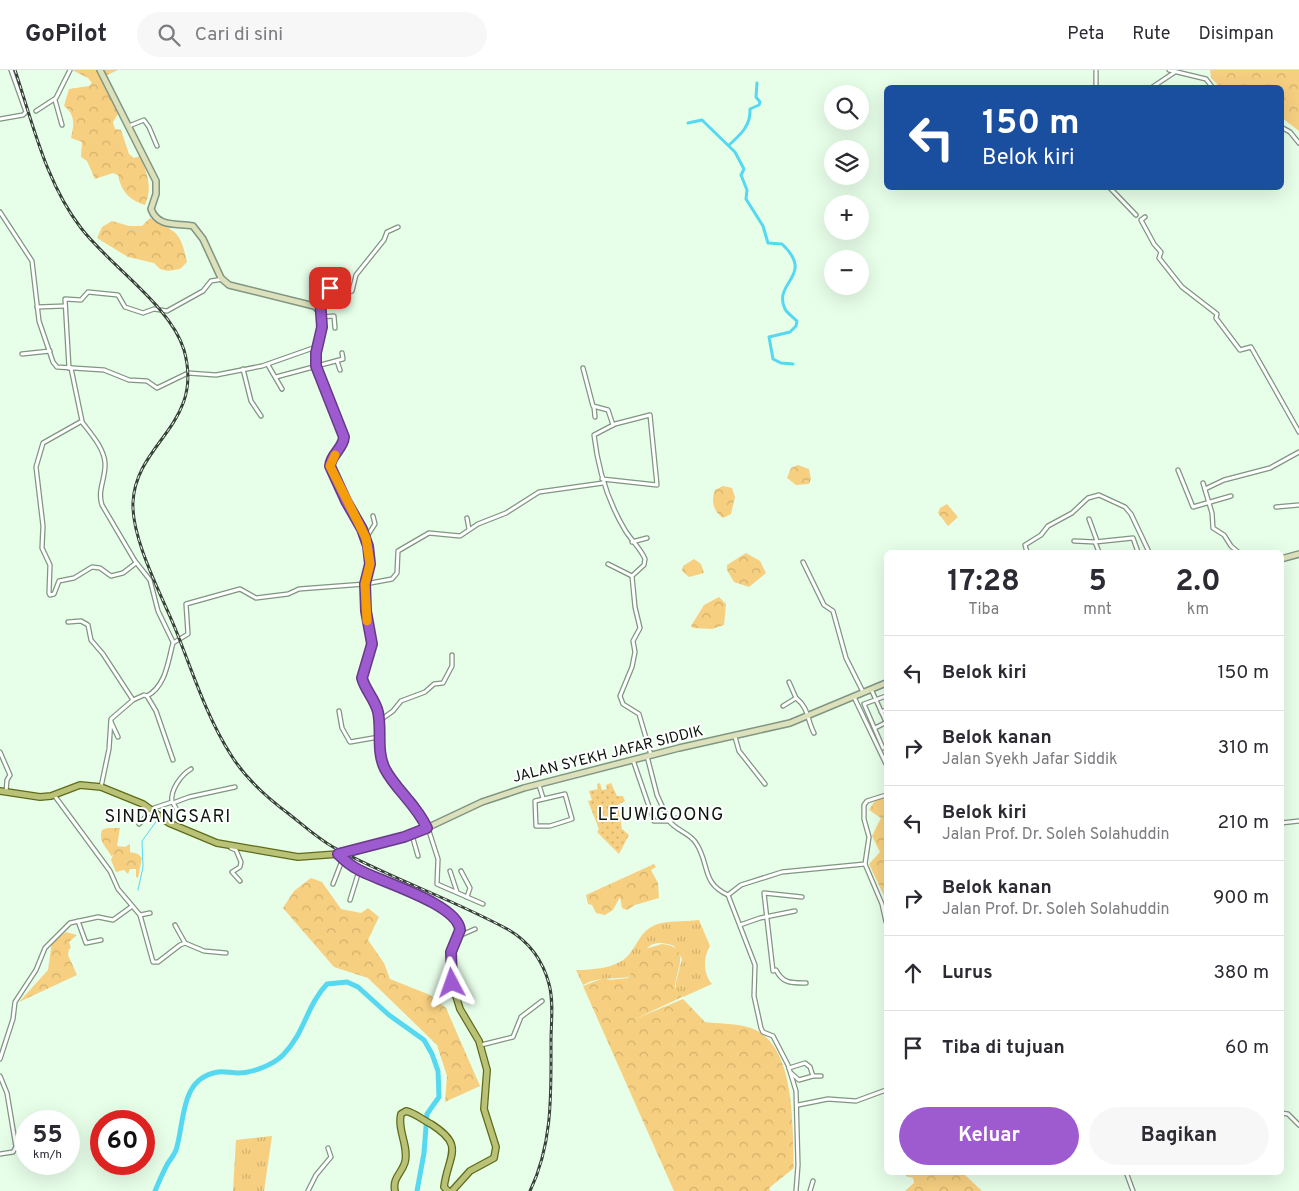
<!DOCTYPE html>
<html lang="id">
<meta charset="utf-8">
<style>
body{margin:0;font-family:Overpass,sans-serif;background:#f7f7f7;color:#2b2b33;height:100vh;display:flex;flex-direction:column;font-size:19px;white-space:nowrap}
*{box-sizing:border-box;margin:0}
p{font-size:16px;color:#7c7c81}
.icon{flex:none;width:28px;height:28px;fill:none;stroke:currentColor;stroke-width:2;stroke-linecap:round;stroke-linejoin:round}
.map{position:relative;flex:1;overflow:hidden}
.details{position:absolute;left:884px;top:480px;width:400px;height:625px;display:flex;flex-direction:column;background:#fff;border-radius:8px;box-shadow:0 5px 20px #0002}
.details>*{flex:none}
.hud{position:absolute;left:884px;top:15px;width:400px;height:105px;border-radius:8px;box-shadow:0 5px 20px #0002;background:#1a4fa0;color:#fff;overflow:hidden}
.tools{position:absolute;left:824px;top:15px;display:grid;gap:10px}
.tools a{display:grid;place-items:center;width:45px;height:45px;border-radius:50%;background:#fff;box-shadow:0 5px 20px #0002;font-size:25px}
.speed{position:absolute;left:15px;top:1040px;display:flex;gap:10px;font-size:25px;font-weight:700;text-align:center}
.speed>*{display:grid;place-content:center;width:65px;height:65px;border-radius:50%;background:#fff;box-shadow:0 5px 20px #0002;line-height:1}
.speed small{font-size:12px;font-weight:400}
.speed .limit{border:8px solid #d22;background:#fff;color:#111}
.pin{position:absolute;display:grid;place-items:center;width:42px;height:42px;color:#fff;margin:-21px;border-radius:10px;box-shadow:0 2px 8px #0006}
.me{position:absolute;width:55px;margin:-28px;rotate:356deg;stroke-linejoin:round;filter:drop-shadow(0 0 4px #0008)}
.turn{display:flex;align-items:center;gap:18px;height:105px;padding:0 15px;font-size:22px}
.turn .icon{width:65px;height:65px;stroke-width:2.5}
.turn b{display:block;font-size:35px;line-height:42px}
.eta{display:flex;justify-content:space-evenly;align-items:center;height:85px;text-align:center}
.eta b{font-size:30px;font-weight:700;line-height:35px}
.primary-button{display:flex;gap:10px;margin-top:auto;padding:10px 15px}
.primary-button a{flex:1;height:58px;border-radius:30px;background:#9e5acf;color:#fff;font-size:20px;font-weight:700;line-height:58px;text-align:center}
.primary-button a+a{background:#f7f7f7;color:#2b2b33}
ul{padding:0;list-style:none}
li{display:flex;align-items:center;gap:15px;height:75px;padding:0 15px;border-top:1px solid #e1e1e2}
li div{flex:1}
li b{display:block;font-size:19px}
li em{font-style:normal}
header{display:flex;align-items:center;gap:30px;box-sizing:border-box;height:70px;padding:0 25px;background:#fff;border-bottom:1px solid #e1e1e2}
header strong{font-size:24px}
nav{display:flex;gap:28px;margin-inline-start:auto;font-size:18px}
.search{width:350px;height:45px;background:#f7f7f7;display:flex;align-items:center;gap:12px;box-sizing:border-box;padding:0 18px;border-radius:28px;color:#7c7c81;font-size:19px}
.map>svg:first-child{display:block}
</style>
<header>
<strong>GoPilot</strong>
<div class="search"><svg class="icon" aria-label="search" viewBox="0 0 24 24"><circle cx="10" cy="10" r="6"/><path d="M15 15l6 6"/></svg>Cari di sini</div>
<nav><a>Peta</a><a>Rute</a><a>Disimpan</a></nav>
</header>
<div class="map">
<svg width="1299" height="1121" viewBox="0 0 1299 1121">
<defs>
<pattern id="grass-tufts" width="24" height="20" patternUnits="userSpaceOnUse" patternTransform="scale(1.25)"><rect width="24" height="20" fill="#f6cf80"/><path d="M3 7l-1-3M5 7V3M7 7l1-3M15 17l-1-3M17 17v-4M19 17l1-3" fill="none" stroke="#d2b16d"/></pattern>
<pattern id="forest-crowns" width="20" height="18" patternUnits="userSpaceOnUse" patternTransform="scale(1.25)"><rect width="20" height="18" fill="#f6cf80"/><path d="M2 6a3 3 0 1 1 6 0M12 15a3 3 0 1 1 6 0" fill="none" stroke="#d2b16d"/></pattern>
<pattern id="park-dots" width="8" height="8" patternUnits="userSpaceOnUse" patternTransform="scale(1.25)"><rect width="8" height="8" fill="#f6cf80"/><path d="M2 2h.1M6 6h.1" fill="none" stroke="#d2b16d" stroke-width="1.8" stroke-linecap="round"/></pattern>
</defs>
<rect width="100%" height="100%" fill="#e7fee9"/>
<g fill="url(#grass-tufts)">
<path d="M699,850L710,876C703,887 703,904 712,914L683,927L676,922V912L682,889L674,876C640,864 645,892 628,907C611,910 599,906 583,915L576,900C593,900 620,898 630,883C638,873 641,862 653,856C664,850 685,852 699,850Z"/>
<polygon points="272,1066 264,1121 233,1121 236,1070"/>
</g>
<g fill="url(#forest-crowns)">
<path d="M72,0H118L107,5L104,12L118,44L113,52L115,59L121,60L129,84L134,88L140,86C147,103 153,118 145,135C129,130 121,121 118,105L113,103L95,109L87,91L81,87L82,72L71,68C74,56 76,45 64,36L69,19L89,16L92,13L88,8Z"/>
<polygon points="1210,0 1299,0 1299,61 1281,47 1281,18 1220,17 1211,8"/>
<path d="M150,148C177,163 180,160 187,192L180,199L168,201L160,199L154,193L128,187L97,168L102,157L112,151L129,156H142Z"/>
<polygon points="798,395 809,399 811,409 809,414 796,415 787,408 791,398"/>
<path d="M723,416L732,418L735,427L731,444L723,448C713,441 711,431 715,420Z"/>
<polygon points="947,434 958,447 948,456 938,443 940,438"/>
<polygon points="746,483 760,491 766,503 749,517 734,512 727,500 727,495"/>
<polygon points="694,489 701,494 704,503 689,507 682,501 683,496"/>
<polygon points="719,527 726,534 724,555 712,559 693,558 691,556 704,535"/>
<polygon points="886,725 886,830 869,794 880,782 872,766 881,748 869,740 874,732"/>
<path d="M107,758H120L117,776L125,777L130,774V782L138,784L142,788L138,808L136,807V799H130L128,804L124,800L116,802L111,790L113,785L111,786C107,777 98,772 102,760Z"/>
<polygon points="654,794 656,797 651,800 658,813 659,828 635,835 627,840 622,838 620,827 613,840 605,845 596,843 592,835 588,834 586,825"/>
<polygon points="311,808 322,812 341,839 361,843 368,838 379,847 368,870 384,893 390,909 430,925 446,938 480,1016 445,1032 447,1006 437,975 368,908 334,897 283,838 294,821"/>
<polygon points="66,862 77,865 69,872 71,878 69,879 68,885 77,905 19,932 48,900 52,872"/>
<path d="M662,874C692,877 676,899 675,917L682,927L635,949L683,929L705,952C719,954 737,953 751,958C797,974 792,1059 794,1098L769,1118L770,1121H674L583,916L604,908L610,910L628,908L645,879Z"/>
<polygon points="963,1103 982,1121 905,1121 914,1113 913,1108 906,1106 907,1103"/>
</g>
<polygon fill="url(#park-dots)" points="600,713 602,720 607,719 606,715 611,713 617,726 623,726 625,731 618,735 622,759 629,765 619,784 597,762 599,759 588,731 592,730 589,721 598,719 597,714"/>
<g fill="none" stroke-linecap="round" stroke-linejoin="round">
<polyline stroke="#56d8f1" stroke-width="1" points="138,820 143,797 142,771 158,749"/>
<g stroke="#56d8f1" stroke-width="3">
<path d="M688,53L702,50L735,82L744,99L741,105L747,120L746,129L763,156L768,173L782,174C816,206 772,212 785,239C787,243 794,248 797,251L796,256L790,262L769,267L773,289L781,293L793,294"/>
<path d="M729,75C740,65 751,56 750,39L759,35L760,32L756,27L757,13"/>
</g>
<path stroke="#56d8f1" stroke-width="5" d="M155,1121C159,1112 163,1102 168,1093C171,1089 174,1085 176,1080C185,1053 179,1008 218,1002C225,1001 231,1003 238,1003C252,1003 273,995 283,985C305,963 306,936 327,914L347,912L358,917L389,945L424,970L432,984L438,1001L439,1027L427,1044L424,1083L417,1121"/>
<g stroke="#809582" stroke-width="5.5">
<g id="street">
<polyline points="1096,0 1096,18"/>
<polyline points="1169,0 1206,9 1213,18"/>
<polyline points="1151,18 1175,2"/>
<polyline points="55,30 62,55"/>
<polyline points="36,41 56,28 70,0"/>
<polyline points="0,49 23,45 26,42 11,0"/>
<polyline points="129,56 144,50 149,57 157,76"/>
<polyline points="1281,57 1290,62 1299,73"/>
<polyline points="1110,118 1136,145"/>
<polyline points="0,142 32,191 39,251 53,292 57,297 104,300 129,310 147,311 157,318 188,303 216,305 262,296 316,277"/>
<polyline points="1145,147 1141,150 1154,174 1161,182 1159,188 1182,217 1217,244 1216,248 1240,280 1251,277 1299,362"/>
<polyline points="37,237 65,236"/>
<polyline points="320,241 320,229 328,218 336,218 345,223 352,221 356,205 384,170 387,162 398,157"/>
<polyline points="321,247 334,246 335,258"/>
<polyline points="22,284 50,281"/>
<polyline points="337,291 340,300"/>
<polyline points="268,295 282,319"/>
<polyline points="69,298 65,229 81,230 88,222 118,225 125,237 143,243 154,239 167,241 203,221 211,211 223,209"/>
<polyline points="71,298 82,351 43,373 36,397 43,456 42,478 50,495 49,523 50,525 54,524 59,511 74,508 92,497 100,498 111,506 123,503 136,493"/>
<polyline points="583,298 593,336 608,340 613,355"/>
<polyline points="243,299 251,331 261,346"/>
<polyline points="276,307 343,289 342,283"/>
<polyline points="594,337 595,347"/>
<path d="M82,352C91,364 104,378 105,393C106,408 97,420 102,435L135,491L150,510L158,541L173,572"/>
<polyline points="1178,400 1193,437 1231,426"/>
<path d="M602,409L657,415L650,345L615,354L594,365C598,399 607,430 625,460C631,470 641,479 645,489L644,495L632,506L635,537L640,558L633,571L635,582L632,597L620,626L623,634L639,644L651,685"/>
<polyline points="1203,413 1212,443 1213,458 1224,465 1231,476 1238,482"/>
<polyline points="1205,419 1224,410 1270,398 1299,382"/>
<polyline points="1276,437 1299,435"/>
<polyline points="467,448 469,459"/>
<polyline points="1089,449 1097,471"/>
<polyline points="366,468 375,454 373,446"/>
<polyline points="1074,471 1095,472"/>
<polyline points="632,472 647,468"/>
<polyline points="1027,482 1025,475 1041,465 1048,456 1072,443 1088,428 1099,425 1125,437 1131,444 1149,482"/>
<polyline points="1099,482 1095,472 1133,468 1138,482"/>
<polyline points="803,492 824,535 833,541 846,588 863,622"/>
<polyline points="608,494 632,506"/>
<polyline points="68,552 81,551 88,555 91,570 103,584 133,630"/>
<polyline points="789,612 796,628"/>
<polyline points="871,619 886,652"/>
<path d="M147,626C166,616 168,591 173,573L188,564L186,534L240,519L256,528L288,524L299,519L365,514L392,509L397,503L398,481L429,463L460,466L478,454L506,443L539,422L603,413"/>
<polyline points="886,626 864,634 883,678 886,678"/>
<polyline points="854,627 886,694"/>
<path d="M783,636L796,628C809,638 807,650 814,663"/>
<polyline points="339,641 342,658 350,672 379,667"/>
<polyline points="881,642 886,640"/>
<polyline points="379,651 393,641 401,631 425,622 434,614 443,613 452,596 452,585"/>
<polyline points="111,652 118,667"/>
<polyline points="875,658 885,653"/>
<polyline points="735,667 739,681 765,714"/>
<polyline points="0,682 10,705 7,710 6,722"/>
<polyline points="647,686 657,725 669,751 677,748"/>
<path d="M633,690L654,751H669C677,761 690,763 696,773C710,794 701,813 728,825L755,895L754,926L761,958L763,962L773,966L788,995L796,1021L798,1095L796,1121"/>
<polyline points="539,715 543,728"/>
<polyline points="101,717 109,679 111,649 133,630 144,625 147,626 156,641 173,690"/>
<polygon points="565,724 572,749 550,756 536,756 535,731"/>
<polyline points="54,725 110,801 118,819 140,845 153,892 158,892 180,875 185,873 204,881 226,883"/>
<polyline points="173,733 189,727 235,717"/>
<polyline points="165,748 177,740 173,733"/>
<polyline points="1281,753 1299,751"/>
<path d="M139,754L154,738L172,732C170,720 181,705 191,699"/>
<polyline points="428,758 438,789 437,814 483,834"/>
<polyline points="412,765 418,786"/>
<polyline points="231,778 236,780 241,792 240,797 232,802 240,811"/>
<polyline points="865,794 882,834 886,852"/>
<polyline points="450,801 457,822"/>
<polyline points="461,801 470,818 467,827"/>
<polyline points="333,814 343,788"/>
<polyline points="728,825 741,815 782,802 865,794 869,767 864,749 864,735 867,731 886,725"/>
<path d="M802,827L764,823L773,901L776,900C783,914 792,913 806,913"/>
<polyline points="350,830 359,801"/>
<polyline points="140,845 150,843"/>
<polyline points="78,851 86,873 101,870"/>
<polyline points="175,855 185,873"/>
<polyline points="740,855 760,848 795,841"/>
<polyline points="459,866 475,859"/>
<polyline points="481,975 513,967 521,947 542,931"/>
<polyline points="0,989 13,949 15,932 36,900 45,878 70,853 98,847 113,850 131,837"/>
<polyline points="789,998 805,993 810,997 813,1006 821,1006"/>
<polyline points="791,1003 799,1010 813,1006"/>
<polyline points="0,1006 7,1023 16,1077 13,1082 0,1084"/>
<polyline points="798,1035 828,1029 856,1031 886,1020"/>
<polyline points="1281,1043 1288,1044 1299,1055"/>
<polyline points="1126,1102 1133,1121"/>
<polyline points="308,1121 316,1105 331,1087 328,1078"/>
<polyline points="810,1121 813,1111"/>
</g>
</g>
<g stroke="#809582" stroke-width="8">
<g id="secondary">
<path d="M100,0L156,111V124L151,139C158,158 177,153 193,156L203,169L221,208L229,215L314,236C331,247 315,274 316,291C318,316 336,342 344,367L342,376L331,389L330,396L346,431L363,459L368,476L370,494L365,514L367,549L372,574L362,605V610L377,639L380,684L383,694L393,712L414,734L427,757"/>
<polyline points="1281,489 1299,484"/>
<polyline points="338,784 414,764 482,732 524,718 679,678 790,653 886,613"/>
</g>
</g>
<g stroke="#5f6b18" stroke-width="8">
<g id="primary">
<polyline points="0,721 40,727 51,726 80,715 101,717 143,734 169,753 217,773 298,787 338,784 359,800 437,835 459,853 459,864 450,886 452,913 460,939 479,971 487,1000 484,1039 496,1077 494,1088 470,1101 452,1121"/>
<path d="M395,1121C392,1108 402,1103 405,1092C409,1076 397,1060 401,1044L406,1041C415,1043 423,1050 431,1054C466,1076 448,1085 444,1117L448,1121"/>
</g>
</g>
<use href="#street" stroke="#fff" stroke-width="3"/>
<use href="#secondary" stroke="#dce1bc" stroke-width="5"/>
<use href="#primary" stroke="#bac278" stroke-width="5.5"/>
<g stroke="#374238" stroke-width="3">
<path id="rail" d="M15,0C33,54 46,113 81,158C110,196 171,236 184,280C205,354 136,372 133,432C131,468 161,524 175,558C192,600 206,646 231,685C246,709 266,727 289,744C303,755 317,768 333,777C390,808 452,829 509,860C529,872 543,891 549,914C554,932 551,953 551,971C551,1023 553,1073 530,1121"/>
</g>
<use href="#rail" stroke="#fff" stroke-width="1" stroke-dasharray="4" stroke-linecap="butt"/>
</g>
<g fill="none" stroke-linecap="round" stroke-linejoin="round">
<g stroke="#673a87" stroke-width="12">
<path id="route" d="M330,218L320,229L322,257L316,283V296L344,367C343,379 331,384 330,396L346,431L362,459L368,476L370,494L365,514L366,541L372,574L362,608C365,620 375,629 378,642C382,661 376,681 385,699C396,720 416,734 427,758L404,767L338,784C344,790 351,796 359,800C381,812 458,834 460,860L451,882L452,913"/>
</g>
<use href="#route" stroke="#9e5acf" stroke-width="9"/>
<polyline stroke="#f59e0b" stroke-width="9" points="335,385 330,396 366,468 370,494 365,514 367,551"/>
</g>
<g text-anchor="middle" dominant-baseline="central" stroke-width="4" stroke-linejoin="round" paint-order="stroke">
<g font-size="15" fill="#0c140d" stroke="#fff">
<text transform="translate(608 685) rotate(-14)">JALAN SYEKH JAFAR SIDDIK</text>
</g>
<g font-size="18" letter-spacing="1" fill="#0c140d" stroke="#fff">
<text x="661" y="745">LEUWIGOONG</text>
<text x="168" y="747">SINDANGSARI</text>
</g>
</g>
</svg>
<div class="tools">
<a><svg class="icon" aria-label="search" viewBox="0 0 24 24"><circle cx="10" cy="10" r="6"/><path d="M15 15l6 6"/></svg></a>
<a><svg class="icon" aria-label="layers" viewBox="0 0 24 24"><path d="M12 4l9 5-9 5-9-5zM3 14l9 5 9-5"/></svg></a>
<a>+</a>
<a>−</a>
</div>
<div class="speed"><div>55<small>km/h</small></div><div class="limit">60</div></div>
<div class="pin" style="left:330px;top:218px;background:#d93025"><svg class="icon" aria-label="arrive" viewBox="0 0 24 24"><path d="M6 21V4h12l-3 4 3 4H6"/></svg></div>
<svg class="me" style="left:452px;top:913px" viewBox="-20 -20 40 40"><path d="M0-17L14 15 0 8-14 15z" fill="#9e5acf" stroke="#fff" stroke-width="4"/></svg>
<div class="hud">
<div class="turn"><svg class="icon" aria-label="left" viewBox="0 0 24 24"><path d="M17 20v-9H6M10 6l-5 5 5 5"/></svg><div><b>150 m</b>Belok kiri</div></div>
</div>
<section class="details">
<div class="eta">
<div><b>17:28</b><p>Tiba</p></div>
<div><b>5</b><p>mnt</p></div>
<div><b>2.0</b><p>km</p></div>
</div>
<ul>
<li><svg class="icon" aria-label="left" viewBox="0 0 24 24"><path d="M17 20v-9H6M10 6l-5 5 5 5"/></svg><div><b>Belok kiri</b></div><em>150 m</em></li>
<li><svg class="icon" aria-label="right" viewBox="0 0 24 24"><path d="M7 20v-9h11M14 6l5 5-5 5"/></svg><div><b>Belok kanan</b><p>Jalan Syekh Jafar Siddik</p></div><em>310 m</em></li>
<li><svg class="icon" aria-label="left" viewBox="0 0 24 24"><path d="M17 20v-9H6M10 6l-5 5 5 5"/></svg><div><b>Belok kiri</b><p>Jalan Prof. Dr. Soleh Solahuddin</p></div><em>210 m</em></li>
<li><svg class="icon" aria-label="right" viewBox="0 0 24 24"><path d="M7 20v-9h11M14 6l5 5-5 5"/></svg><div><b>Belok kanan</b><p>Jalan Prof. Dr. Soleh Solahuddin</p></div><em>900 m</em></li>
<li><svg class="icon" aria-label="ahead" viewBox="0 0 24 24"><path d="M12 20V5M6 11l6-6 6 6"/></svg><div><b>Lurus</b></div><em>380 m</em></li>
<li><svg class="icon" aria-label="arrive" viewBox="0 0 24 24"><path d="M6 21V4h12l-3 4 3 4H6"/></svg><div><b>Tiba di tujuan</b></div><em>60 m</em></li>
</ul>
<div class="primary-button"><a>Keluar</a><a>Bagikan</a></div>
</section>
</div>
